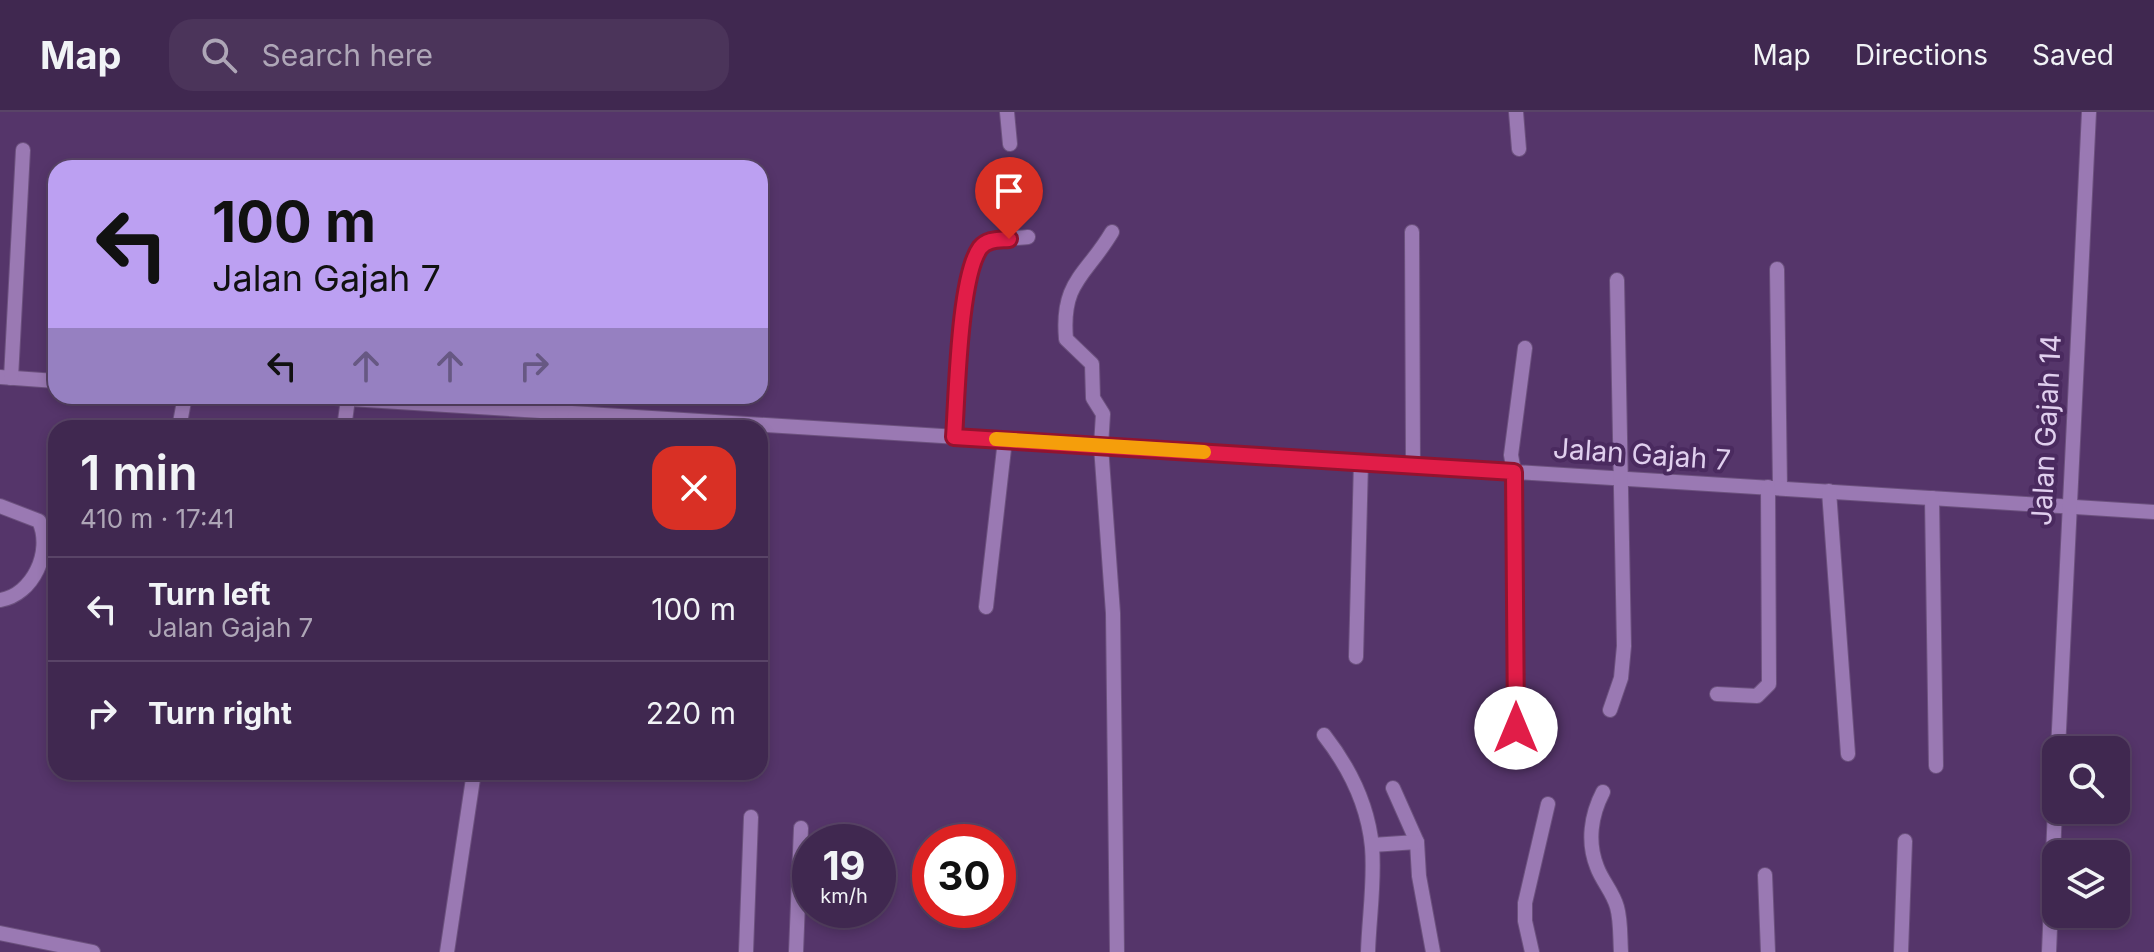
<!DOCTYPE html>
<meta charset="utf-8">
<style>
body{margin:0;font-family:Inter,sans-serif;background:#4b345a;color:#f1f3f6;height:100vh;display:flex;flex-direction:column;font-size:30px;white-space:nowrap}
*{box-sizing:border-box;margin:0}
p{font-size:26px;color:#aea6b7}
.icon{flex:none;width:44px;height:44px;fill:none;stroke:currentColor;stroke-width:2;stroke-linecap:round;stroke-linejoin:round}
.map{position:relative;flex:1;overflow:hidden}
.details{position:absolute;left:48px;top:308px;width:720px;height:360px;display:flex;flex-direction:column;background:#402850;border-radius:24px;box-shadow:0 4px 12px #0003,0 0 0 2px #594467}
.details>*{flex:none}
.hud{position:absolute;left:48px;top:48px;width:720px;height:244px;border-radius:24px;box-shadow:0 4px 12px #0003,0 0 0 2px #594467;background:#bca0f2;color:#111;overflow:hidden}
.buttons{position:absolute;left:2042px;top:624px;display:grid;gap:16px}
.buttons a{display:grid;place-items:center;width:88px;height:88px;border-radius:16px;background:#402850;box-shadow:0 4px 12px #0003,0 0 0 2px #594467;font-size:40px}
.speed{position:absolute;left:792px;top:712px;display:flex;gap:16px;font-size:40px;font-weight:700;text-align:center}
.speed>*{display:grid;place-content:center;width:104px;height:104px;border-radius:50%;background:#402850;box-shadow:0 4px 12px #0003,0 0 0 2px #594467;line-height:1}
.speed small{font-size:20px;font-weight:400}
.speed .limit{border:12px solid #d22;background:#fff;color:#111}
.pin{position:absolute;display:grid;place-items:center;width:68px;height:68px;color:#fff;margin:-82px -34px;border-radius:50% 50% 50% 0;rotate:-45deg;box-shadow:0 0 8px #0007}
.pin .icon{rotate:45deg}
.me{position:absolute;width:88px;margin:-44px;rotate:0deg;stroke-linejoin:round;filter:drop-shadow(0 0 6px #0008)}
.turn{display:flex;align-items:center;gap:28px;height:168px;padding:0 32px;font-size:36px}
.turn .icon{width:104px;height:104px;stroke-width:2.5}
.turn b{display:block;font-size:56px;line-height:68px}
.lanes{display:flex;align-items:center;height:76px;padding:0 32px;background:#0003;justify-content:center;gap:40px;direction:ltr}
.lanes .off{opacity:.35}
.round{display:grid;place-items:center;flex:none;width:84px;height:84px;border-radius:24px;background:#4b345a}
.overview{display:flex;align-items:center;justify-content:space-between;height:136px;padding:0 32px}
h1{font-size:48px;font-weight:600;line-height:60px}
ul{padding:0;list-style:none}
li{display:flex;align-items:center;gap:24px;height:104px;padding:0 32px;border-top:2px solid #594467}
li div{flex:1}
li b{display:block;font-size:30px}
li em{font-style:normal}
header{display:flex;align-items:center;gap:48px;box-sizing:border-box;height:112px;padding:0 40px;background:#402850;border-bottom:2px solid #594467}
header strong{font-size:38px}
nav{display:flex;gap:44px;margin-inline-start:auto;font-size:28px}
.search{width:560px;height:72px;background:#4b345a;display:flex;align-items:center;gap:20px;box-sizing:border-box;padding:0 28px;border-radius:24px;color:#aea6b7;font-size:30px}
.map>svg:first-child{display:block}
</style>
<header>
<strong>Map</strong>
<div class="search"><svg class="icon" aria-label="search" viewBox="0 0 24 24"><circle cx="10" cy="10" r="6"/><path d="M15 15l6 6"/></svg>Search here</div>
<nav><a>Map</a><a>Directions</a><a>Saved</a></nav>
</header>
<div class="map">
<svg width="2154" height="840" viewBox="0 0 2154 840">
<rect width="100%" height="100%" fill="#55356a"/>
<g fill="none" stroke-linecap="round" stroke-linejoin="round">
<g stroke="#6c517e" stroke-width="16">
<g id="minor">
<polyline points="1007,0 1010,32"/>
<polyline points="1516,0 1519,37"/>
<path d="M1112,120C1086,164 1061,169 1066,227L1092,252L1093,286L1103,302L1101,334L1113,501L1117,840"/>
<polyline points="1412,120 1413,353"/>
<polyline points="1777,157 1780,376"/>
<polyline points="0,265 56,269"/>
<polyline points="11,266 23,38"/>
<polyline points="302,284 2154,400"/>
<polyline points="562,300 564,284"/>
<polyline points="179,316 185,284"/>
<polyline points="344,316 348,287"/>
<path d="M954,325C956,286 960,163 981,136C990,124 1014,127 1028,125"/>
<polyline points="1829,379 1848,642"/>
<polyline points="1932,386 1936,654"/>
<path d="M0,394L39,409C53,439 33,483 0,488"/>
<polyline points="986,495 1005,328"/>
<polyline points="1356,545 1361,350"/>
<polyline points="1717,582 1757,584 1769,572 1768,375"/>
<polyline points="1610,598 1621,566 1624,534 1617,168"/>
<polyline points="1516,616 1514,360 1511,343 1525,236"/>
<path d="M1324,623C1349,655 1368,693 1372,735C1375,769 1369,806 1368,840"/>
<polyline points="2058,638 2089,0"/>
<polyline points="1393,676 1417,730 1419,764 1433,840"/>
<path d="M1603,680C1591,703 1587,730 1597,755C1602,769 1613,780 1617,795C1621,809 1620,826 1621,840"/>
<polyline points="1372,733 1417,730"/>
<polyline points="1765,763 1768,840"/>
<polyline points="0,821 93,840"/>
<polyline points="447,840 474,660"/>
<polyline points="746,840 751,705"/>
<polyline points="796,840 801,716"/>
<polyline points="1532,840 1525,809 1525,791 1548,692"/>
<polyline points="1901,840 1905,729"/>
<polyline points="2049,840 2056,672"/>
</g>
</g>
<use href="#minor" stroke="#9a79b3" stroke-width="14"/>
</g>
<g fill="none" stroke-linecap="round" stroke-linejoin="round">
<g stroke="#92132f" stroke-width="20">
<path id="route" d="M1009,127C998,128 987,127 980,136C959,165 957,285 954,325L1514,360L1516,616"/>
</g>
<use href="#route" stroke="#e11d48" stroke-width="14"/>
<polyline stroke="#f59e0b" stroke-width="14" points="996,327 1204,340"/>
</g>
<g text-anchor="middle" dominant-baseline="central" stroke-width="8" stroke-linejoin="round" paint-order="stroke">
<g font-size="28" fill="#e0cfee" stroke="#4a2a5f">
<text transform="translate(2046 318) rotate(-87)">Jalan Gajah 14</text>
<text transform="translate(1642 342) rotate(4)">Jalan Gajah 7</text>
</g>
</g>
</svg>
<div class="buttons">
<a><svg class="icon" aria-label="search" viewBox="0 0 24 24"><circle cx="10" cy="10" r="6"/><path d="M15 15l6 6"/></svg></a>
<a><svg class="icon" aria-label="layers" viewBox="0 0 24 24"><path d="M12 4l9 5-9 5-9-5zM3 14l9 5 9-5"/></svg></a>
</div>
<div class="speed"><div>19<small>km/h</small></div><div class="limit">30</div></div>
<div class="pin" style="left:1009px;top:127px;background:#d93025"><svg class="icon" aria-label="arrive" viewBox="0 0 24 24"><path d="M6 21V4h12l-3 4 3 4H6"/></svg></div>
<svg class="me" style="left:1516px;top:616px" viewBox="-20 -20 40 40"><circle r="19" fill="#fff"/><path d="M0-13L10 11 0 6-10 11z" fill="#e11d48"/></svg>
<div class="hud">
<div class="turn"><svg class="icon" aria-label="left" viewBox="0 0 24 24"><path d="M17 20v-9H6M10 6l-5 5 5 5"/></svg><div><b>100 m</b>Jalan Gajah 7</div></div>
<div class="lanes"><svg class="icon" aria-label="left" viewBox="0 0 24 24"><path d="M17 20v-9H6M10 6l-5 5 5 5"/></svg><svg class="icon off" aria-label="ahead" viewBox="0 0 24 24"><path d="M12 20V5M6 11l6-6 6 6"/></svg><svg class="icon off" aria-label="ahead" viewBox="0 0 24 24"><path d="M12 20V5M6 11l6-6 6 6"/></svg><svg class="icon off" aria-label="right" viewBox="0 0 24 24"><path d="M7 20v-9h11M14 6l5 5-5 5"/></svg></div>
</div>
<section class="details">
<div class="overview"><div><h1>1 min</h1><p>410 m · 17:41</p></div><a class="round" style="background:#d93025;color:#fff"><svg class="icon" aria-label="close" viewBox="0 0 24 24"><path d="M6 6l12 12M18 6L6 18"/></svg></a></div>
<ul>
<li><svg class="icon" aria-label="left" viewBox="0 0 24 24"><path d="M17 20v-9H6M10 6l-5 5 5 5"/></svg><div><b>Turn left</b><p>Jalan Gajah 7</p></div><em>100 m</em></li>
<li><svg class="icon" aria-label="right" viewBox="0 0 24 24"><path d="M7 20v-9h11M14 6l5 5-5 5"/></svg><div><b>Turn right</b></div><em>220 m</em></li>
</ul>
</section>
</div>
